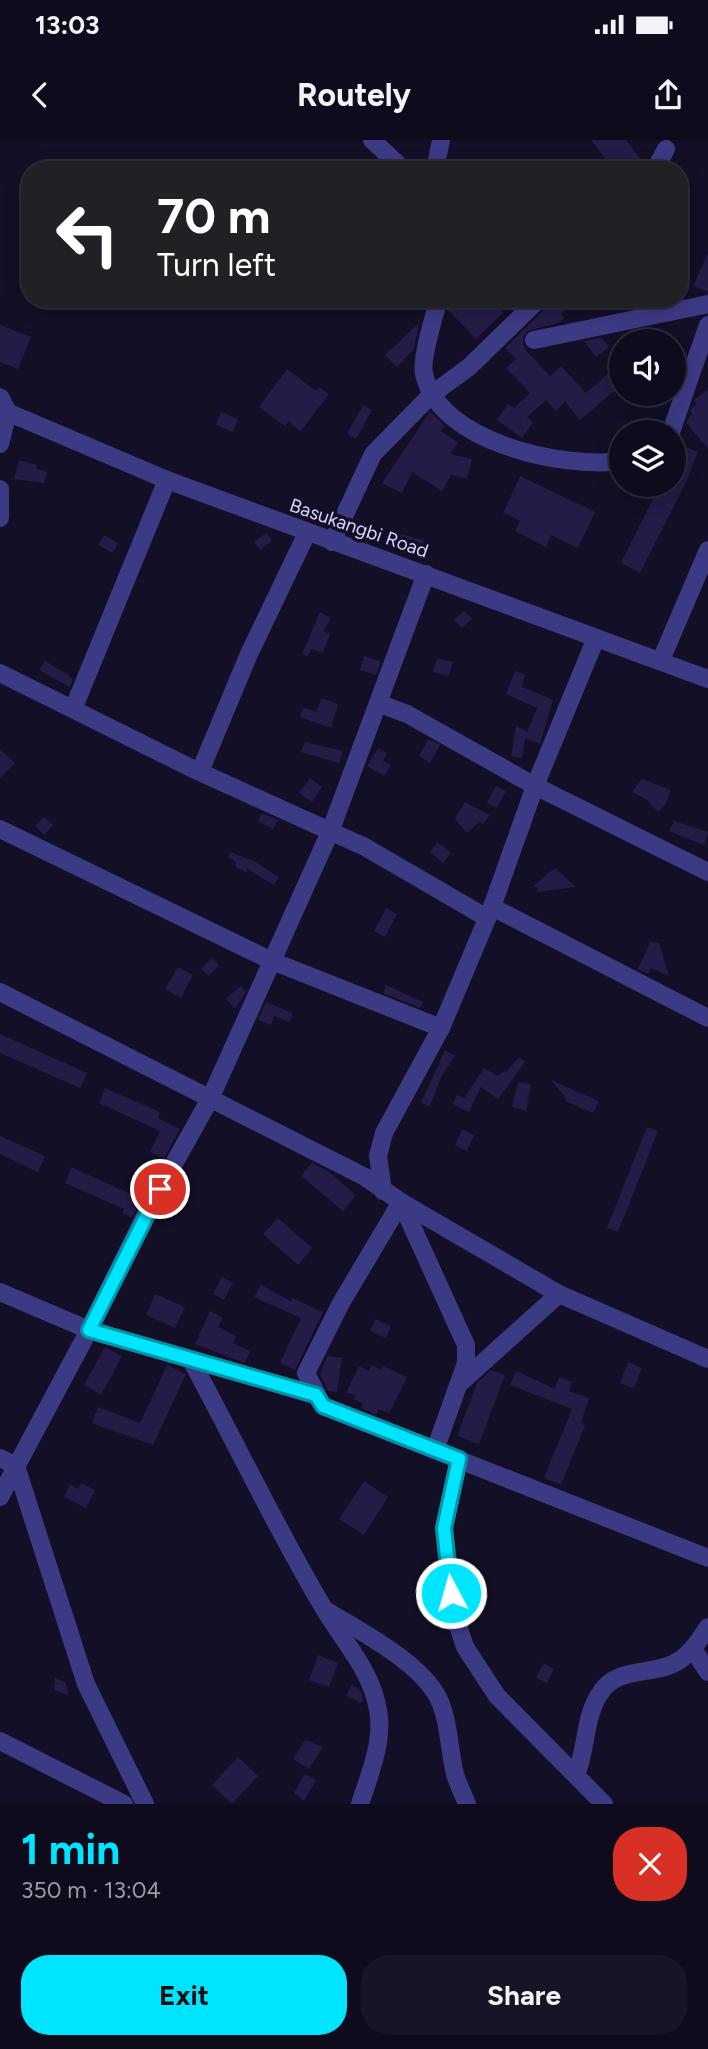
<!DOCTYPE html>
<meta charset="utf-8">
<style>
body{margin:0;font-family:Figtree,sans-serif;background:#171425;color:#f1f3f6;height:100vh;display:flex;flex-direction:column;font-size:26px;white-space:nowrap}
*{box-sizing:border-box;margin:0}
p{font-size:23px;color:#9b9ba3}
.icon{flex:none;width:38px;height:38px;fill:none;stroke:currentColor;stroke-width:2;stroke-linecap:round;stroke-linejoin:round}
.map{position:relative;height:1664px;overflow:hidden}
.panel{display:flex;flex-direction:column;background:#0e0b1c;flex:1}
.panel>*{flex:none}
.guide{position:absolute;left:21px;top:21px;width:667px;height:147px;border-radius:28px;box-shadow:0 4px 18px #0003,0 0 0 2px #2e2b3b;background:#202124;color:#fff;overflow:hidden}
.controls{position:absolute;left:609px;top:189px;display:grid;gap:14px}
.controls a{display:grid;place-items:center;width:77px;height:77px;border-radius:50%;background:#0e0b1c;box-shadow:0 4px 18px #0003,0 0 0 2px #2e2b3b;font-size:35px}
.pin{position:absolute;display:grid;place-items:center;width:60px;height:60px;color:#fff;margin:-30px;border:4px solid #fff;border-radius:50%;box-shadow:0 2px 7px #0007}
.me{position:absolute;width:77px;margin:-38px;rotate:354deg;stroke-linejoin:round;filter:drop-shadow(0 0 5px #0008)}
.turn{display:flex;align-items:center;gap:24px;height:147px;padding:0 21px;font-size:32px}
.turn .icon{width:91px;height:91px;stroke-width:2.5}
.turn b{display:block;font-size:49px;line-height:60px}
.round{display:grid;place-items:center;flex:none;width:74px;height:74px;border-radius:28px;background:#171425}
.overview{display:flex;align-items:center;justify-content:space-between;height:119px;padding:0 21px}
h1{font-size:42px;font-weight:700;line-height:52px;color:#00e5ff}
.cta{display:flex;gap:14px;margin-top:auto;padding:14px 21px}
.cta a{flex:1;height:80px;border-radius:28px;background:#00e5ff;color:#111;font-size:28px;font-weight:700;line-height:80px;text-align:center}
.cta a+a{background:#171425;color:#f1f3f6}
.status{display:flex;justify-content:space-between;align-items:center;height:49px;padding:0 35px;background:#0e0b1c;direction:ltr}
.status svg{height:19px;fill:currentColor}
header{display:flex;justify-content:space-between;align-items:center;height:91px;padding:0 21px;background:#0e0b1c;font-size:32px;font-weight:700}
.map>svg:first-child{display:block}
</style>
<div class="status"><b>13:03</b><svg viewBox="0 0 49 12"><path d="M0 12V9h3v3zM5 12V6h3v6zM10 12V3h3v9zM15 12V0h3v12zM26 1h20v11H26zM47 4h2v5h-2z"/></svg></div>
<header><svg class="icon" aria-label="back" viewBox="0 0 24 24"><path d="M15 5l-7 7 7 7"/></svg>Routely<svg class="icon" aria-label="share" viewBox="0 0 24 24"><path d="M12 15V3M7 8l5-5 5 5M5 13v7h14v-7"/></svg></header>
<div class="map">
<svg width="708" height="1664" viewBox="0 0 708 1664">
<rect width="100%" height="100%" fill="#130f26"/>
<g fill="#241b47">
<polygon points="591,0 626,0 645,25 644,30 614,30"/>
<polygon points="708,113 708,152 693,146"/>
<polygon points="453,159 466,159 471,165 476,159 493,159 503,173 476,199 448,170"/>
<polygon points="550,159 579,159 561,174 565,178 559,183 527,191 523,197 524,208 550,236 561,226 586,253 611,231 621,245 580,280 565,262 556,271 546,260 527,277 533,282 522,298 497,280 508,264 514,268 530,253 506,228 516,219 505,208 547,167"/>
<polygon points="419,183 414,209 397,227 385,215"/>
<polygon points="0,185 31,197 18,229 0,222"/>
<polygon points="602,198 609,207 596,217 584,201"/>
<polygon points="287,229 316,251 319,247 329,254 300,292 289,281 285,286 259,267"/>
<polygon points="708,249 708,309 686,282 692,274 691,269 696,264 694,260"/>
<polygon points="363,265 372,270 356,299 347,294"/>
<polygon points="221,272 238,279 233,292 216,285"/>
<polygon points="430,272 444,285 441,291 458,302 450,314 472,319 467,339 451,335 442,351 412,332 402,353 382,343"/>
<polygon points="682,305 698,312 687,340 640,433 621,423 660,345 674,345 674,322"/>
<polygon points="19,320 37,325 36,329 47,332 44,343 14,339"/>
<polygon points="520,336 595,372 578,408 551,395 546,407 515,391 520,381 503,373"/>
<polygon points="266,393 272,400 261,410 254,402"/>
<polygon points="400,394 424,400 421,414 396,406"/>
<polygon points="104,395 118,403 113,413 98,405"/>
<polygon points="464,471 472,479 462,488 454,480"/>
<polygon points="320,472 331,478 323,491 330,494 323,513 312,509 307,516 302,514"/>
<polygon points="364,516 381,522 376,535 360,530"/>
<polygon points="437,518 453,522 449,536 433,532"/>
<polygon points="45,521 68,535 73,540 70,547 39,530"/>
<polygon points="515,531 525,534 522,547 553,560 540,604 525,598 522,618 511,616 516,586 526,591 526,594 537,568 506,554"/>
<polygon points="321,558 338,564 331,588 300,577 303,567 317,572"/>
<polygon points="428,599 440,605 430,623 419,616"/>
<polygon points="305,602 343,611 339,623 301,612"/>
<polygon points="378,608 387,613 383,621 391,625 384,636 367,626"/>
<polygon points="0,609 15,623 0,638"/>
<polygon points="310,638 322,647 312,662 299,653"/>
<polygon points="642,639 671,650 665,665 658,672 646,659 632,652"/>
<polygon points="496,646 506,651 497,668 487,663"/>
<polygon points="465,662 490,675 483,684 480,681 467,693 455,679"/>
<polygon points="262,673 278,680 273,689 258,681"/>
<polygon points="44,677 53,685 44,695 35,686"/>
<polygon points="674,681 708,692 704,705 669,691"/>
<polygon points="437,702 451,713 443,723 430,712"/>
<polygon points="230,712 254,721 279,737 274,745 247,729 246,732 235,727 236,722 228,717"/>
<polygon points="555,728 576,747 537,752 538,748 533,746"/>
<polygon points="386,768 397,774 385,797 374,791"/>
<polygon points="650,802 659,803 669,836 651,828 648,834 638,829"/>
<polygon points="212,818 219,825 209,836 201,829"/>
<polygon points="178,827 193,835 181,858 165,849"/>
<polygon points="386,845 423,862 420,868 383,853"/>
<polygon points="241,846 246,852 235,869 226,858"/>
<polygon points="266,862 293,873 289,882 274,876 271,885 258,880"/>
<polygon points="0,894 87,933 80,948 0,913"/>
<polygon points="445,910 455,916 442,935 430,966 421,963"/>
<polygon points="519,917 525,922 498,959 481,947 469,972 453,964 457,955 464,958 484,928 498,936 504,931 506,933"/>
<polygon points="551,940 599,961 593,973 565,961 566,958"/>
<polygon points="518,942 531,944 526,971 512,967"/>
<polygon points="105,948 160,972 158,978 180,989 164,1018 150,1012 160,991 99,963"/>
<polygon points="647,987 658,991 618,1092 607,1088"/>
<polygon points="462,989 474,995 467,1011 455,1005"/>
<polygon points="0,996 45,1016 38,1032 0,1014"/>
<polygon points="312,1023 328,1031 356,1055 343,1071 301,1036"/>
<polygon points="71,1027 131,1054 139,1038 150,1043 132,1078 122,1073 124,1069 65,1043"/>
<polygon points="278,1078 312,1108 298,1125 263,1094"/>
<polygon points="222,1137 233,1143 224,1160 213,1154"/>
<polygon points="261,1145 291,1161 292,1158 323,1172 295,1230 280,1223 301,1178 254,1157"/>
<polygon points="155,1154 185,1167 175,1188 146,1175"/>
<polygon points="210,1171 223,1178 218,1187 236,1196 233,1203 250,1211 245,1223 195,1204"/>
<polygon points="375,1179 391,1186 386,1198 370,1191"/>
<polygon points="105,1207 122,1216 101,1255 84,1245"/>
<polygon points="327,1216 342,1218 337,1252 328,1251 320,1235"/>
<polygon points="628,1222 642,1228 634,1248 620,1243"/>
<polygon points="167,1225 186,1234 153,1305 92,1283 98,1267 140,1283"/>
<polygon points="371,1225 381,1230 383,1226 407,1237 389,1273 378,1269 376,1275 361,1268 363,1264 354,1259 356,1255 346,1253 359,1226 369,1231"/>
<polygon points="491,1230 505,1235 479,1304 457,1296 477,1243"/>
<polygon points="516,1231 555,1249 559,1237 572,1242 569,1251 589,1258 581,1283 585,1285 561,1345 544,1338 572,1269 510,1245"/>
<polygon points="364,1341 388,1357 364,1395 339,1379"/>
<polygon points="81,1343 95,1350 86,1368 64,1357 70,1345 78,1349"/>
<polygon points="318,1515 338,1523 329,1547 309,1540"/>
<polygon points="543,1523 554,1529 547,1543 536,1538"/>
<polygon points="55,1538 65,1542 69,1556 54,1550"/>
<polygon points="351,1545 360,1549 363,1558 361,1563 346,1556"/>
<polygon points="305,1600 323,1607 309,1629 293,1619"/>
<polygon points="238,1617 258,1636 232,1664 212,1645"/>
<polygon points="304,1634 316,1640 304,1661 294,1653"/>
</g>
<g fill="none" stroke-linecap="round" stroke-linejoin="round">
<g stroke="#3d3a85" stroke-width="18">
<polyline points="372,0 404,30"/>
<polyline points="435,30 441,0"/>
<polyline points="655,30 666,9"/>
<path d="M439,159C434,176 421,218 424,233C437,302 563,329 621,321"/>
<polyline points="534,200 708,164"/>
<polyline points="0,257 8,272 0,304"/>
<polyline points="0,269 167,340 708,539"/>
<polyline points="671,292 708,185"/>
<polyline points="0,349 0,378"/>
<polyline points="332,402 373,314 431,255 469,227 539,159"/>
<polyline points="661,520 708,410"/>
<polyline points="0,533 191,628 365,707 487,778"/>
<polyline points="378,563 407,574 535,646 708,732"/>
<polyline points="74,567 167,340"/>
<polyline points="201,629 249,514 307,393"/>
<polyline points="0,689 272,821 441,888"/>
<polyline points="492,767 708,878"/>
<polyline points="0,852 365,1037 401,1062 559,1154 708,1219"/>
<polyline points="383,1051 378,1016 384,993 441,888 492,767 535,646 596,498"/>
<polyline points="401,1062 341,1163 306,1233 323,1266 708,1418"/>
<polyline points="401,1062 466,1205 466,1223 435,1310"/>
<polyline points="0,1152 89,1190 315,1255"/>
<path d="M192,1222C236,1303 276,1388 323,1467C343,1501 372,1531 378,1570C384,1601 369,1636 360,1664"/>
<polyline points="460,1243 559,1154"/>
<polyline points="0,1318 16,1326 86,1544 145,1664"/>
<polyline points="459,1319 444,1388 453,1470 465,1507 497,1556 604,1664"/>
<polyline points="0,1357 89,1190 147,1072 210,959 330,692 426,434"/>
<path d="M329,1472C364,1494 426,1525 441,1564C450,1587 449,1611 455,1634C458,1644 463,1654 467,1664"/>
<polyline points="693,1509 708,1532"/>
<polyline points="0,1601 124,1664"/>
<path d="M576,1635C587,1609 584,1575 601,1552C619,1525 655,1537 680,1520C692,1512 700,1499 708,1487"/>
</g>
</g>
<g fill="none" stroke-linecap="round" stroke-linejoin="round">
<g stroke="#0095a6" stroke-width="18">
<polyline id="route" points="160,1049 89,1190 316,1255 323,1266 459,1319 444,1388 451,1453"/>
</g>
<use href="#route" stroke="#00e5ff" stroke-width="12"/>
</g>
<g text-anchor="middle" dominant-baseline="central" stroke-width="7" stroke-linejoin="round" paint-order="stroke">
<g font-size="19" fill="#d9d4ff" stroke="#130f26">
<text transform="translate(359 388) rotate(19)">Basukangbi Road</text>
</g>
</g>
</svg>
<div class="controls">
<a><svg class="icon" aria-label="sound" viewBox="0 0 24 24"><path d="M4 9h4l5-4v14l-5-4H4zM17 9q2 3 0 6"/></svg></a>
<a><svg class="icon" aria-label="layers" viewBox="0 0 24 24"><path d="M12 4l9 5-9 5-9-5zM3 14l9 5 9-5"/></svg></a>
</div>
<div class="pin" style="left:160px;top:1049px;background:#d93025"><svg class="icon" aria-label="arrive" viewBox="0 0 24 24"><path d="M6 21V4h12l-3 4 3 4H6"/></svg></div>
<svg class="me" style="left:451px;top:1453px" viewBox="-20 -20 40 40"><circle r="17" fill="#00e5ff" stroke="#fff" stroke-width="3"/><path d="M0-11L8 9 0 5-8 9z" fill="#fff"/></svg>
<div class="guide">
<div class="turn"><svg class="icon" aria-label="left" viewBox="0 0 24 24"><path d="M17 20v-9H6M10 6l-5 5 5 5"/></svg><div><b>70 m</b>Turn left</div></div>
</div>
</div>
<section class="panel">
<div class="overview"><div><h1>1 min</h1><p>350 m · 13:04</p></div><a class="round" style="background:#d93025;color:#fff"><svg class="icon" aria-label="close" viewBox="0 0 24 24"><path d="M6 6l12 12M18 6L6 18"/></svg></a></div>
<div class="cta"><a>Exit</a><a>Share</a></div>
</section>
